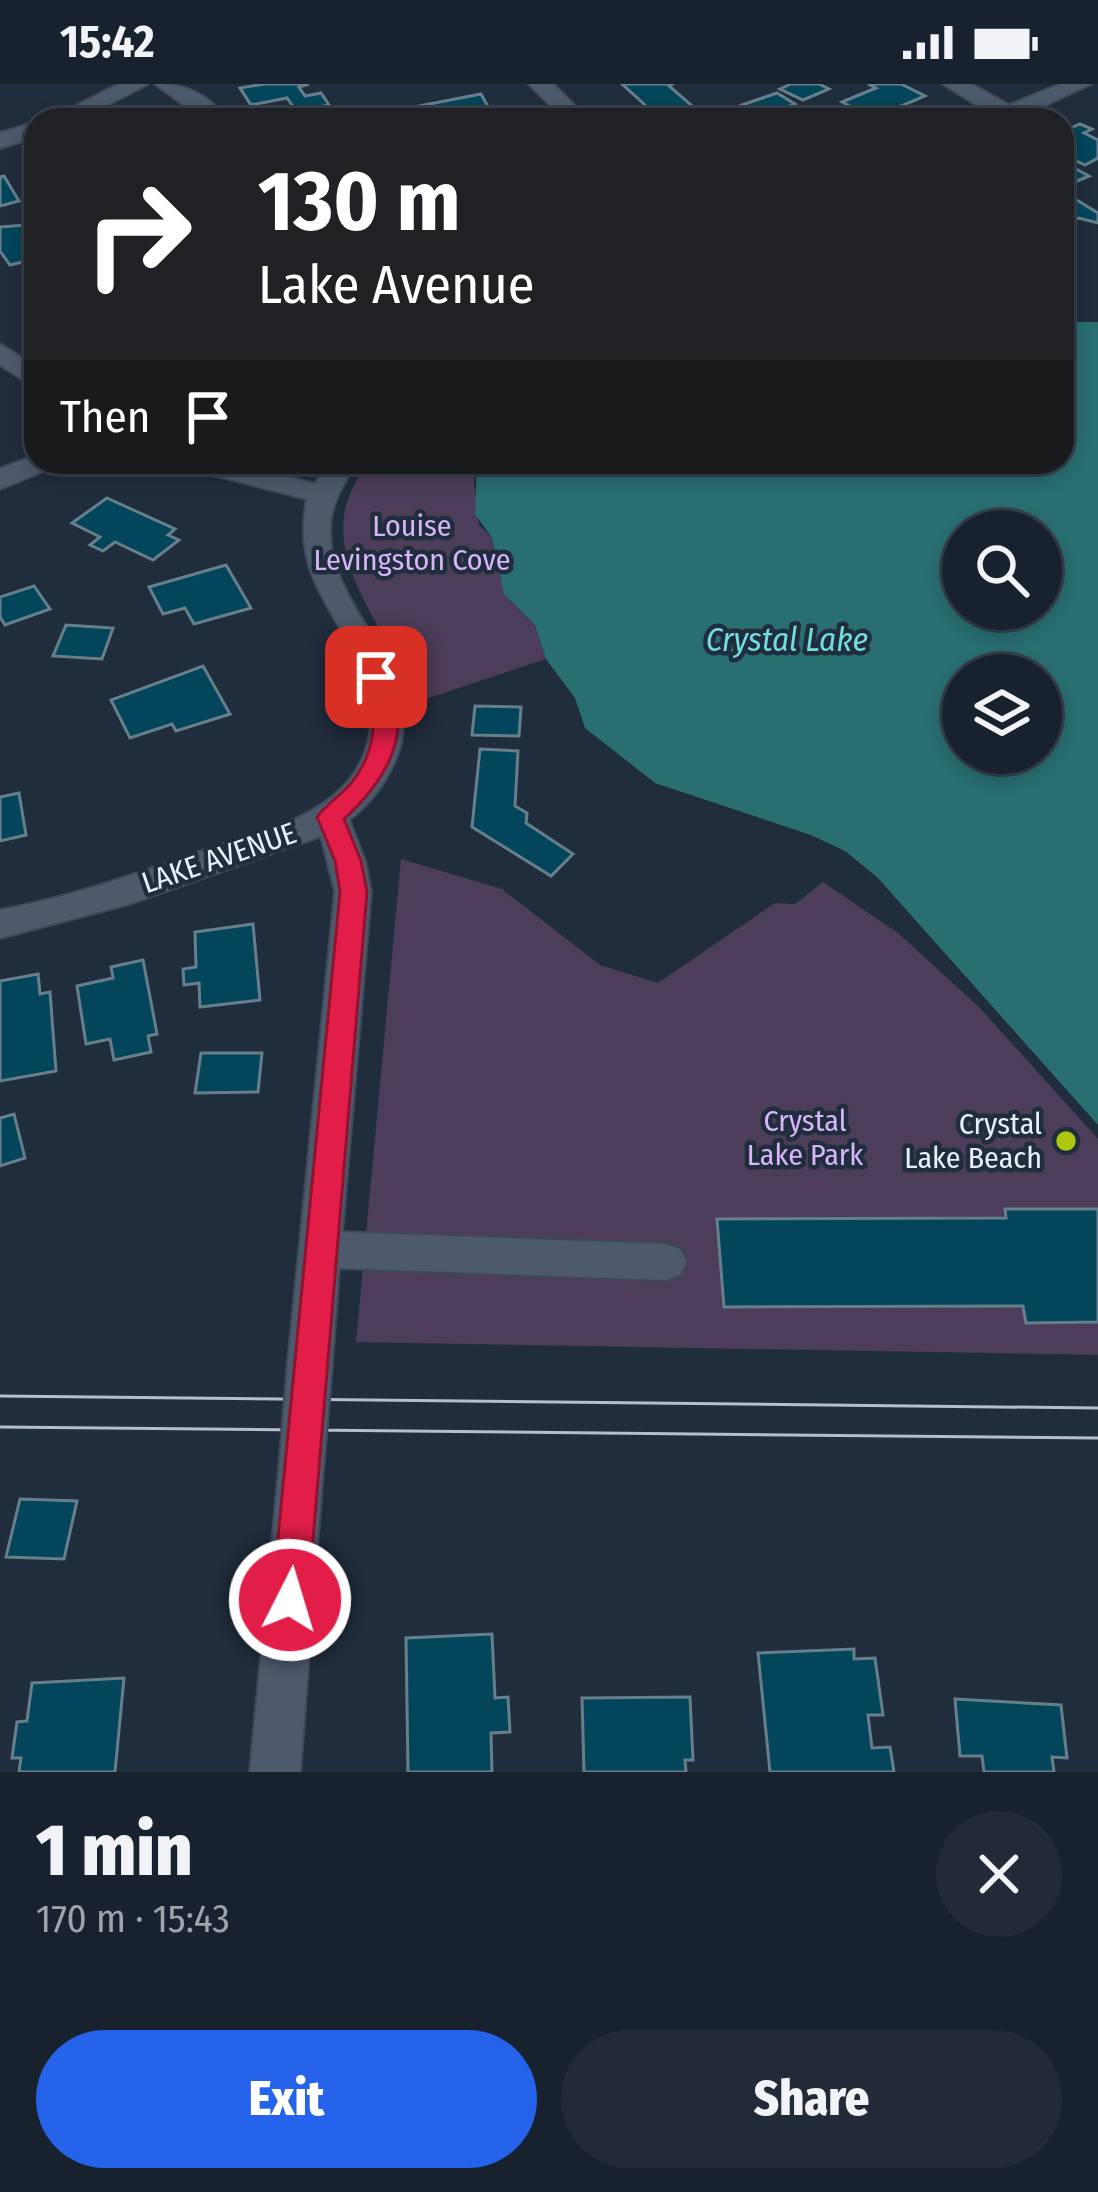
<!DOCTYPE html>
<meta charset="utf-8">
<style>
body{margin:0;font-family:"Fira Sans Condensed",sans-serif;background:#212a36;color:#f1f3f6;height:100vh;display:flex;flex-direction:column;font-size:45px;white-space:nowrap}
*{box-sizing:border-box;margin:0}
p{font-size:39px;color:#9fa4aa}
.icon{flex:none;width:66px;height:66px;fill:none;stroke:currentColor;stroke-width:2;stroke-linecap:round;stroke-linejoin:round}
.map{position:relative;height:1688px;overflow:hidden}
.side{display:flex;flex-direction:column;background:#18222e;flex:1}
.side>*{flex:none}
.guide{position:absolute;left:24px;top:24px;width:1050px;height:366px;border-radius:36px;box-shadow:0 6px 18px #0003,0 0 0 3px #363f4a;background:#202124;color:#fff;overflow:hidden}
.tools{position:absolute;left:942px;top:426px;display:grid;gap:24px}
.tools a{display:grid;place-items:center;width:120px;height:120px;border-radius:50%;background:#18222e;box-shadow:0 6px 18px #0003,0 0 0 3px #363f4a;font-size:60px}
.pin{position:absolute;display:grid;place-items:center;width:102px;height:102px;color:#fff;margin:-51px;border-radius:24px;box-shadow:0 6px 18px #0006}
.me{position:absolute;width:132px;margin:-66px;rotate:5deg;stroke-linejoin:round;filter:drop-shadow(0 0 9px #0008)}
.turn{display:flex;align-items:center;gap:42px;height:252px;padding:0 36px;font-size:54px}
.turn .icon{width:156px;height:156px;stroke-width:2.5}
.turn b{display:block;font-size:84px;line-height:102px}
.then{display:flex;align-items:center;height:114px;padding:0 36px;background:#0003;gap:24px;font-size:45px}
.round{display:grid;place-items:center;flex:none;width:126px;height:126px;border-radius:63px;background:#212a36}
.overview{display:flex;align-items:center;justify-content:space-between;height:204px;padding:0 36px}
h1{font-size:72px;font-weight:800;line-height:90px}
.cta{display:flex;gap:24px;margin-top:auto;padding:24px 36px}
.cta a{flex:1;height:138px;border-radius:72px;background:#2563eb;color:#fff;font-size:48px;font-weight:800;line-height:138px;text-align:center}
.cta a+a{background:#212a36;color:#f1f3f6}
.status{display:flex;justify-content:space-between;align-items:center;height:84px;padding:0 60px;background:#18222e;direction:ltr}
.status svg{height:33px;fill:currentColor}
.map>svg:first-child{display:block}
</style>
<div class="status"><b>15:42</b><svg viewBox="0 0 49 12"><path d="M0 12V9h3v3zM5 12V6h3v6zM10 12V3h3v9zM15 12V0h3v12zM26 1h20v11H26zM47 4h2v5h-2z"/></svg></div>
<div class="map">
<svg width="1098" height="1688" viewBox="0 0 1098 1688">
<rect width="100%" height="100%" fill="#202d3d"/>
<g fill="#4c3e5a">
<path d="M370,378H477L474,398L479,441L492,454L504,510L535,541L546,575L410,620C394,537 297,464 370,378Z"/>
<polygon points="401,775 502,805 600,881 658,899 775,819 795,820 823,798 898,849 979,923 1098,1055 1098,1271 356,1258"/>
</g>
<path fill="#296e71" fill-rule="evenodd" d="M1062,238H1098V1041L877,793L845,767L811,751L655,699L585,644L575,614L546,575L535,541L504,510L492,454L475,430L477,378H1062ZM963,447H1041V525H963ZM963,591H1041V669H963Z"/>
<g fill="#03455a" stroke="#667f8b" stroke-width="3">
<polygon points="264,0 309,0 299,3 305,12 321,9 329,21 296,27 287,14 251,21 240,4"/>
<polygon points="622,0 674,0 668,1 698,27 673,33 666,28 655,30"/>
<polygon points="791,0 819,0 829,5 803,16 780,5"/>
<polygon points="868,0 901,0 925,12 873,34 842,18 876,4"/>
<polygon points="777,9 795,20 760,33 742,21"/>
<polygon points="481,10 490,26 496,25 506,36 431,36 419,22"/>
<polygon points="1080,40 1092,45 1084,49 1098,56 1098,74 1085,81 1062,70 1062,48"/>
<polygon points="1067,80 1089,92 1068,101 1062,97 1062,82"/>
<polygon points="4,92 19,117 0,122 0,93"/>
<polygon points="1062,107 1098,129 1098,139 1079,134 1062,141"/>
<polygon points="26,141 36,155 36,166 30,167 35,175 10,181 0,167 0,143"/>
<polygon points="107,414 175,445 168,451 179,456 153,476 115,458 103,467 90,461 100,453 72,439"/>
<polygon points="226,481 251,524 194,540 185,524 163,530 149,503"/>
<polygon points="34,502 50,525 5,541 0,533 0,513"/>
<polygon points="66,541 113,544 102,575 53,572"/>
<polygon points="203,582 230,630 176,647 172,640 130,654 111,616"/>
<polygon points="475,622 521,623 519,652 472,651"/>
<polygon points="480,665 518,667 515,722 527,729 526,739 573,770 551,792 472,743"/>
<polygon points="19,709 26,751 0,757 0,713"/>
<polygon points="253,840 260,916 200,923 199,899 184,901 183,885 196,883 195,848"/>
<polygon points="143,876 157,950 148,952 151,968 114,976 110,955 86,960 77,902 113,894 111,883"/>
<polygon points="38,890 40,910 50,908 56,987 0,997 0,897"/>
<polygon points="201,969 262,969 258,1008 195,1009"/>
<polygon points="14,1030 25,1074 0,1082 0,1034"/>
<polygon points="1005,1125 1098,1125 1098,1238 1026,1239 1023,1222 724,1223 717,1135 1006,1134"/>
<polygon points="20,1415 77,1417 64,1475 6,1473"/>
<polygon points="492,1550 495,1614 508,1613 510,1648 491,1649 492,1688 408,1688 406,1554"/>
<polygon points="854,1565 854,1575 875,1574 883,1631 868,1631 872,1664 890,1663 894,1688 770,1688 758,1569"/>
<polygon points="124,1594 115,1688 19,1688 21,1674 12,1674 17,1638 27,1637 32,1599"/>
<polygon points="690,1613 693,1676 685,1676 686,1688 584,1688 582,1614"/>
<polygon points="955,1615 1061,1621 1067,1674 1052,1673 1054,1688 984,1688 982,1672 960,1672"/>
</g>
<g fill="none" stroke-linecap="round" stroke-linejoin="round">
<g stroke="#3f4a58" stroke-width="4">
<g id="minor">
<polygon points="119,0 148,0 78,36 48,36"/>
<path d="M155,0C187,0 208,10 227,36H204Z"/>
<polygon points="529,0 553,0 589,36 565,36"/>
<polygon points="943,0 971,0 1009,21 1061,0 1091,0 1013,36 982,36 990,29"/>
<polygon points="36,38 36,53 0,64 0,49"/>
<polygon points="0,260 36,283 36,304 0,281"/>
<polygon points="36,371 36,378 55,378 51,384 0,405 0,385"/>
<path d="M182,378H230L315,400L329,378H357C344,399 330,420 330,446C329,530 435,590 394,679C384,701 369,721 349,736L365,777L371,808L342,1148L665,1160L680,1165L686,1178L680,1191L665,1196L339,1184L332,1279L325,1293L310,1298L295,1293L288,1279L335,808L321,752L129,820L0,854V826C73,813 141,788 211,764C257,748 308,739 343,703C370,675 377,639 366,602C345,530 290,498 307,415L186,384Z"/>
<polygon points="301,1365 317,1371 323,1386 300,1688 250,1688 279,1386 285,1371"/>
</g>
</g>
<use href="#minor" fill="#4c5a6c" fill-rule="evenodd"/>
<g stroke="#b5beca" stroke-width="3">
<polyline points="0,1312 1098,1324"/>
<polyline points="0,1343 1098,1354"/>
</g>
<g stroke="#3f4a58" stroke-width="48" stroke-linecap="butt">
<polyline id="minor-bridge" points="301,1386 310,1279"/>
</g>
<use href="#minor-bridge" stroke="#4c5a6c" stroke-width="44"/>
</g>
<path fill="#e11d48" stroke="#92132f" stroke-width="3" d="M376,585C389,589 389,594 393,606C411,657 381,701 344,735L361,777L367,808L308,1516L302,1528L290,1533L277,1528L272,1516L340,808L335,777L317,733C327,719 342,711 353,697C378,663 377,631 364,593Z"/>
<circle fill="#adc610" stroke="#202d3d" stroke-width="4.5" cx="1066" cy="1057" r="12"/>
<g text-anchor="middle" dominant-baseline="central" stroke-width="9" stroke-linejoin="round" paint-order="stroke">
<g font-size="30" fill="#d7b5f8" stroke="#202d3d">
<text x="412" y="442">Louise<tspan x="412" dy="34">Levingston Cove</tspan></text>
<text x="805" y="1037">Crystal<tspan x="805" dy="34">Lake Park</tspan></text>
</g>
<g font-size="30" fill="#e8f0fb" stroke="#202d3d">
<text transform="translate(219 774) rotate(-19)">LAKE AVENUE</text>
</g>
<g font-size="30" fill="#e8f0fb" stroke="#202d3d" text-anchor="end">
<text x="1042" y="1040">Crystal<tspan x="1042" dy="34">Lake Beach</tspan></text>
</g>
<g font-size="33" font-style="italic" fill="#72dde1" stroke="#202d3d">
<text x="787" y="556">Crystal Lake</text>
</g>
</g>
</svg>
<div class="tools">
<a><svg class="icon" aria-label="search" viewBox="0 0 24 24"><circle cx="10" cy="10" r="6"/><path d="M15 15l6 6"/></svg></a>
<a><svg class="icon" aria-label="layers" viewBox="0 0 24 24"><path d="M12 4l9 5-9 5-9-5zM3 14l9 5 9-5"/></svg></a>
</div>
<div class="pin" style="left:376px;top:593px;background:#d93025"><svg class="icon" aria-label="arrive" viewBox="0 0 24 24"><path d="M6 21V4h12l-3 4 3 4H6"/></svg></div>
<svg class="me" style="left:290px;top:1516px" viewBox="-20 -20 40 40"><circle r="17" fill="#e11d48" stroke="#fff" stroke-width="3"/><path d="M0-11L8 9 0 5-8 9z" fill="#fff"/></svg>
<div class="guide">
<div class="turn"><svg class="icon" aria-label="right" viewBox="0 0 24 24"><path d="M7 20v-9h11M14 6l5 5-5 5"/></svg><div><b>130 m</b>Lake Avenue</div></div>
<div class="then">Then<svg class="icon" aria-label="arrive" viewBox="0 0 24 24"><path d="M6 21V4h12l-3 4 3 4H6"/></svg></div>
</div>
</div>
<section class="side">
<div class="overview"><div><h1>1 min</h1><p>170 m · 15:43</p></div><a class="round"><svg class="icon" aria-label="close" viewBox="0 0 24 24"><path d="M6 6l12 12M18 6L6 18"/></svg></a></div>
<div class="cta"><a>Exit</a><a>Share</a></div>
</section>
